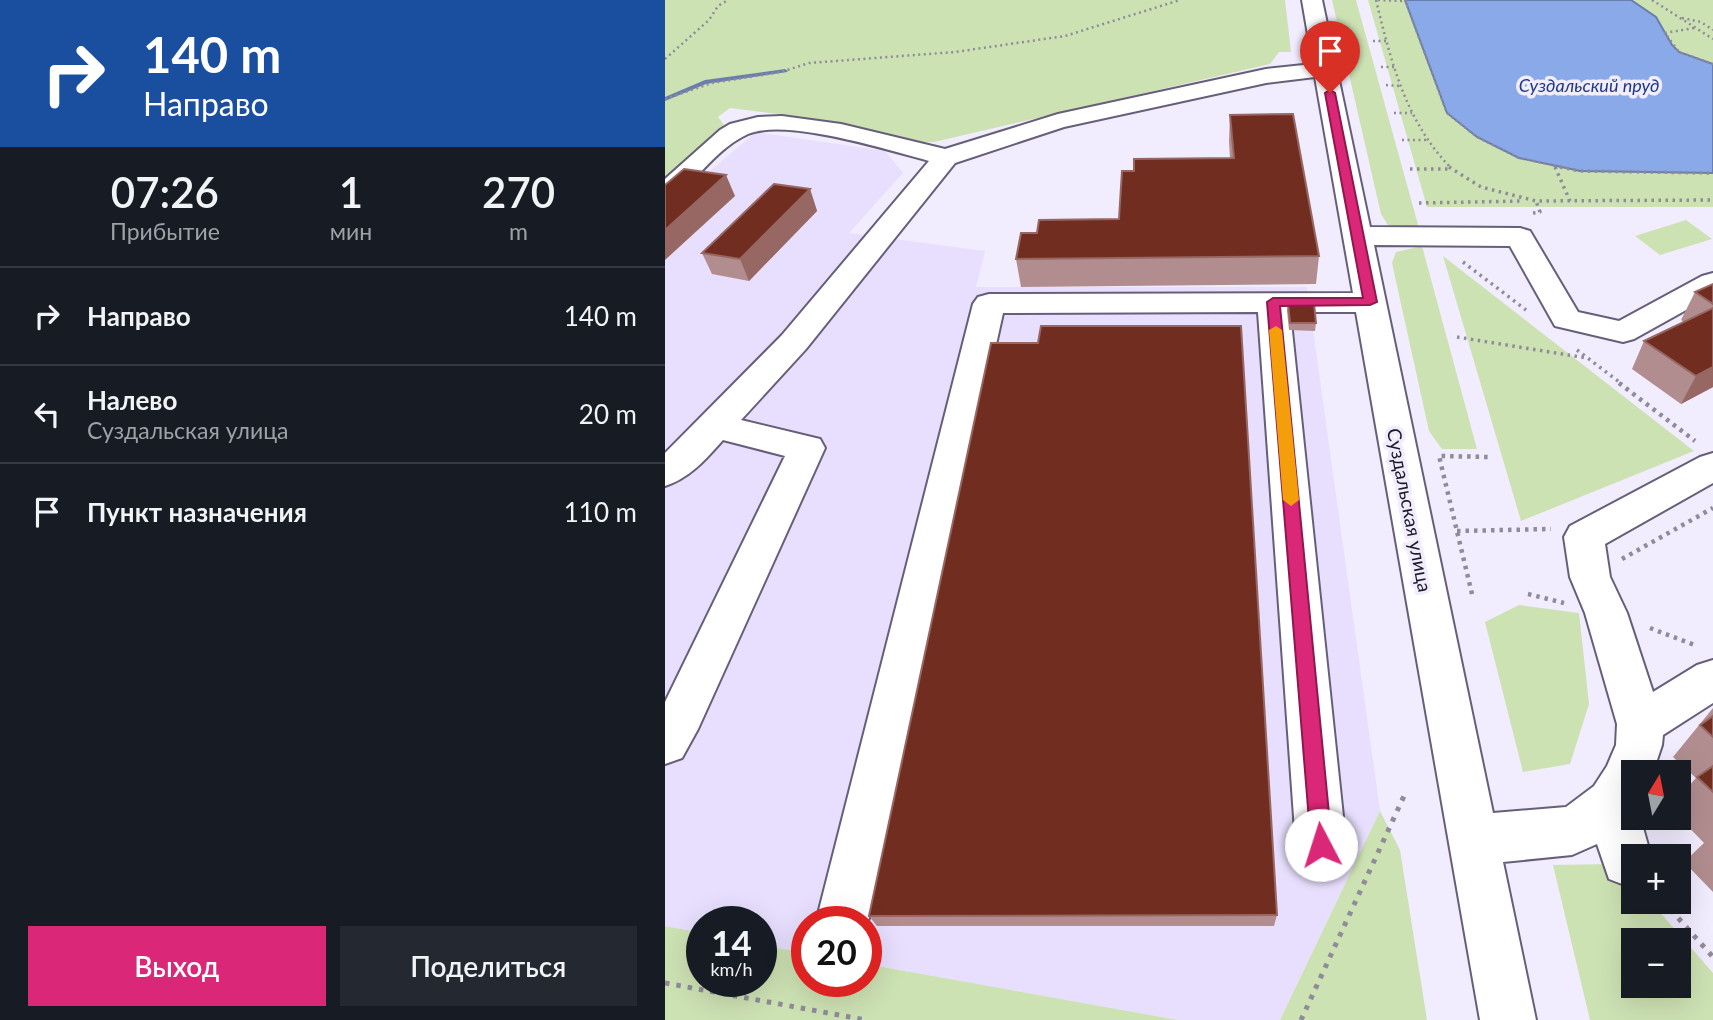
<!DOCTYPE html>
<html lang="ru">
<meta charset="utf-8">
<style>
body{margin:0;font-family:Lato,sans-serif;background:#242831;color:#f1f3f6;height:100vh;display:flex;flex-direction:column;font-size:26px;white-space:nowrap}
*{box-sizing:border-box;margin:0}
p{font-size:23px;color:#9ea1a6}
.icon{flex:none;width:38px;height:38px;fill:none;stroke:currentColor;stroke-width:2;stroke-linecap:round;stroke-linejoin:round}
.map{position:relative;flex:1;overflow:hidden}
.details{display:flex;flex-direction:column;background:#171b24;width:665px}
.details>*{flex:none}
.top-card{background:#1a4fa0;color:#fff;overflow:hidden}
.needle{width:46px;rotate:10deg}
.controls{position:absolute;left:956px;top:760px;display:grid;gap:14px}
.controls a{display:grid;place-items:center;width:70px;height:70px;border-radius:0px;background:#171b24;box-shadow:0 7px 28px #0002;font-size:35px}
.speed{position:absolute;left:21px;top:906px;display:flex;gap:14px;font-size:35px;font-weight:700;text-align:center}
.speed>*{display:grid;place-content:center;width:91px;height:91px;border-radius:50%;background:#171b24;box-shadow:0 7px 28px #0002;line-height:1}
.speed small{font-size:18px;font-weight:400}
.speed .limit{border:10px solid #d22;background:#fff;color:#111}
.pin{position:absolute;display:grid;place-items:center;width:60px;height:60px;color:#fff;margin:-72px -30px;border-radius:50% 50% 50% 0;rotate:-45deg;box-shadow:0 0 7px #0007}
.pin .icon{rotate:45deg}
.me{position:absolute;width:77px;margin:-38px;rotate:355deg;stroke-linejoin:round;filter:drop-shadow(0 0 5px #0008)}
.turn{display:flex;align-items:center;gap:24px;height:147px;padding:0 28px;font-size:32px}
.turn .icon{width:91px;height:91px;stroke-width:2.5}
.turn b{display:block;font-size:49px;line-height:60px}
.eta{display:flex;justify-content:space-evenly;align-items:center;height:119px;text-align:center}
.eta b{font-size:42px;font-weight:600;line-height:49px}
.button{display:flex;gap:14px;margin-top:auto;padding:14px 28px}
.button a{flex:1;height:80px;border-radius:0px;background:#db2777;color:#fff;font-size:28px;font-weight:600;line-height:80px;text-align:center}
.button a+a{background:#242831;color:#f1f3f6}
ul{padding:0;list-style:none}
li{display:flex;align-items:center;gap:21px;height:98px;padding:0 28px;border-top:2px solid #363941}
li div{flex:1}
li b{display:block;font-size:26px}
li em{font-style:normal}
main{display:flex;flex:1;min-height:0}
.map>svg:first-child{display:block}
</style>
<main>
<section class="details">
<div class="top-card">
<div class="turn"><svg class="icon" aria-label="right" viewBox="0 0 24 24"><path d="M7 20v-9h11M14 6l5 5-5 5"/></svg><div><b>140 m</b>Направо</div></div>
</div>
<div class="eta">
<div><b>07:26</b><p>Прибытие</p></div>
<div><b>1</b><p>мин</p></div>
<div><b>270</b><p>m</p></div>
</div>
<ul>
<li><svg class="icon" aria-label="right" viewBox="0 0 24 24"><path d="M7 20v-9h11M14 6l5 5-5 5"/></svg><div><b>Направо</b></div><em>140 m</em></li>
<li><svg class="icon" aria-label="left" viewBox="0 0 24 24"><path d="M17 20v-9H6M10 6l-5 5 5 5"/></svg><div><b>Налево</b><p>Суздальская улица</p></div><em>20 m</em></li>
<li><svg class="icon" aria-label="arrive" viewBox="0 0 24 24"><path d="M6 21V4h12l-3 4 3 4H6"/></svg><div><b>Пункт назначения</b></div><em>110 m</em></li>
</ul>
<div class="button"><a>Выход</a><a>Поделиться</a></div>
</section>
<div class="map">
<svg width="1048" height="1020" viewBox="0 0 1048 1020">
<rect width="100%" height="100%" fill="#f1ecfe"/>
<polygon fill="#e7dffd" points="91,132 220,151 238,173 184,233 320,251 311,287 642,287 715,811 615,1020 513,1020 201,964 201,922 142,922 142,953 96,945 96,922 37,922 37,933 0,926 0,209"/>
<g fill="#cde2b3" fill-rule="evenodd">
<polygon points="0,0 620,0 626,52 614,52 605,64 269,142 252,142 137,117 65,108 53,117 59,125 44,144 0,181"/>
<polygon points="667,0 691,0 755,232 723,225 716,214"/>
<polygon points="703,0 1048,0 1048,207 762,207"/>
<polygon points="1021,220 1047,239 995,255 970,236"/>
<polygon points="757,246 812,449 777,449 764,431 727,263 731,252"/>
<polygon points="778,256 1029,451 856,521"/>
<polygon points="854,605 914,613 924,704 905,764 858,772 820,622"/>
<polygon points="715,811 735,850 762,1020 615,1020"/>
<path d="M951,864L968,882V901H985L1048,973V1020H925L888,865ZM968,940H1013V985H968Z"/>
<polygon points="0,926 37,933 37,982 96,982 96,945 142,953 142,982 201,982 201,964 513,1020 0,1020"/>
</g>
<polygon fill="#8aa9e9" stroke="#6a7eae" stroke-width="2" points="740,0 966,0 991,17 1007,45 1014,52 1048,64 1048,173 915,171 854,158 812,137 782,113"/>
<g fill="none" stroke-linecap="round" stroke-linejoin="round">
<polygon fill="#6a7eae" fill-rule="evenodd" points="120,69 123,71 122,72 41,84 0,101 0,97 40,80"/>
<g stroke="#675f79" stroke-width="4">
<path id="minor" d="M637,0H657L705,227L855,228L865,231L913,312L954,321L1037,276L1048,273V295L969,339L958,342L890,326L845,246L709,245L828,813L901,807L929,786L942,766L951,745L952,724L920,613L905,577L899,537L905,526L1035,457L1048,453V483L940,544L945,577L962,613L988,692L1032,665L1048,660V703L998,735L997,745L988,772H968V817H975L986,856H968V884L962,886L944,879L932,844L907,855L838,862L871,1020H815L691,312H625L681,845L674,863L656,870L638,863L631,845L593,312L338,313L204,918L201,926V922H153L152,918L308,304L313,297L324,294L688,293L650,77L601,83L399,127L290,163L141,349L76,420L155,439L160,448L33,729L17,758L0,764V702L120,456L58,440C41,459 25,478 0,486V453L117,335L264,161C223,150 121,118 83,134C54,147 32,178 10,199L0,201V179L55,130L65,124L93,117L117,116L176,124L280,149L393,114L601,69L648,64Z"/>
</g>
<g stroke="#8f8b99" stroke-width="2.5" stroke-dasharray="2 3.5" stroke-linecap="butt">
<path d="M711,0C726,62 741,122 786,168"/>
<polyline points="713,0 740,1"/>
<polyline points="740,0 782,113 812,137 854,158 903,168"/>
<polyline points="987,0 1048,39"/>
<polyline points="1017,18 1036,22 1048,30"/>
<polyline points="1029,28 1000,33 1014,52 1048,64"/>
<polyline points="708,41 722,41"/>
<polyline points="0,59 44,20 53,6 63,0"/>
<polyline points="716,67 729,67"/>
<polyline points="721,85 735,86"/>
<polyline points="0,99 47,83 116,72 144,63 290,52 400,36 515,0"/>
<polyline points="729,113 747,113"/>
<polyline points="737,140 762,140"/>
<polyline points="889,165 891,168"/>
</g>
<g stroke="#8f8b99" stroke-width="3.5" stroke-dasharray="2.5 4.5" stroke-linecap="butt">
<polyline points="784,167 816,187 871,201 1048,200"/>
<polyline points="890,167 905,201"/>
<polyline points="895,167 915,171 1048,173"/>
<polyline points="745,169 786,169"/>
<polyline points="754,203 858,201"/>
<polyline points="868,213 875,212 871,201"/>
<polyline points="798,262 861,310"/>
<polyline points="792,337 922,358"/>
<polyline points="912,350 957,384"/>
</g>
<g stroke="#8f8b99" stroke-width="4.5" stroke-dasharray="3.5 5" stroke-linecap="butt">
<polyline points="954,383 1030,441"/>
<polyline points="792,531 886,529"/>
<polyline points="957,559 1048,508"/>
<polyline points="807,594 774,456 825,457"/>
<polyline points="863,594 899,603"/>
<polyline points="985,628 1032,646"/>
</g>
<g stroke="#8f8b99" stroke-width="5" stroke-dasharray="4.5 7" stroke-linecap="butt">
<polyline points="998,901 1048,957"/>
<polyline points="0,983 201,1020"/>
<polyline points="636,1020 739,796"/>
</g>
<use href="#minor" fill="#fff" fill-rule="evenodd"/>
</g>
<g fill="#b18d8f">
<polygon points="565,115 654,256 651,284 356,287 351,259 372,233 454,219 469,171 565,158 564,141"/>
<polygon points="145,189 152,211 84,281 47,274 37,253"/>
<polygon points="1048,284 1048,387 1016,404 967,369 979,341 1019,322 1016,320 1030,292"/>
<polygon points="623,303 651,323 650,331 624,330 622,311"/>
<polygon points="1048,708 1048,892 1019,862 1039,843 1013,816 1013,798 1031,778 1008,757"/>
<polygon points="612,915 609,926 212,926 204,916"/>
</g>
<g fill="#976763">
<polygon points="61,175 70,196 0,260 0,230"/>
<polygon points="145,189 152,211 84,281 75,259"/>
<polygon points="1048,367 1048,387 1016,404 1031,376"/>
</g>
<g fill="#712e20" stroke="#976763" stroke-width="2">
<polygon points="628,114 654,256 351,259 356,233 372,233 374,220 454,219 457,171 469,171 469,159 569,158 565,115"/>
<polygon points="19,169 61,175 0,230 0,185"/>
<polygon points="109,184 145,189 75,259 37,253"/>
<polygon points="1048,284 1048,304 1030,292"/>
<polygon points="623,303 649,303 651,323 625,323"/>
<polygon points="1048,308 1048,367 1031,376 979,341"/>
<polygon points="376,326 576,326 612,915 204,916 326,343 373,343"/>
<polygon points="1048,716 1048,737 1035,725"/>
<polygon points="1048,766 1048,792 1032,777"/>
</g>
<polygon fill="#db2777" stroke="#8e194d" stroke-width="2" points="665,90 670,93 712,302 705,305 615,306 667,845 664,853 656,856 649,853 646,845 602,302 608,298 698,298 660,93"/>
<polygon fill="#f59e0b" points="611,326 617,330 634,500 626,506 618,500 604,330"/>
<g text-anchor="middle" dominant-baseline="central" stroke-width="7" stroke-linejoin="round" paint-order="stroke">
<g font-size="18" font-style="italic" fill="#1d3a84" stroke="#f1ecfe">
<text x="924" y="85">Суздальский пруд</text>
</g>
<g font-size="19" fill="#1e1b26" stroke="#f1ecfe">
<text transform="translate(745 510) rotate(79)">Суздальская улица</text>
</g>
</g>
</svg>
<div class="controls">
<a><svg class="needle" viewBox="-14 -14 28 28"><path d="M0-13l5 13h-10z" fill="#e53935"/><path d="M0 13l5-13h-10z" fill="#9ea1a6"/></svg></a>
<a>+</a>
<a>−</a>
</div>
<div class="speed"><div>14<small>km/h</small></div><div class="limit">20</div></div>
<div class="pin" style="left:665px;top:93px;background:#d93025"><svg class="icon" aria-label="arrive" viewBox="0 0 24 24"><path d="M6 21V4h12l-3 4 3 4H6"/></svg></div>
<svg class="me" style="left:656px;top:845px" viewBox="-20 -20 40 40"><circle r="19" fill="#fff"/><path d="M0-13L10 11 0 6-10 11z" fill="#db2777"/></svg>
</div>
</main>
